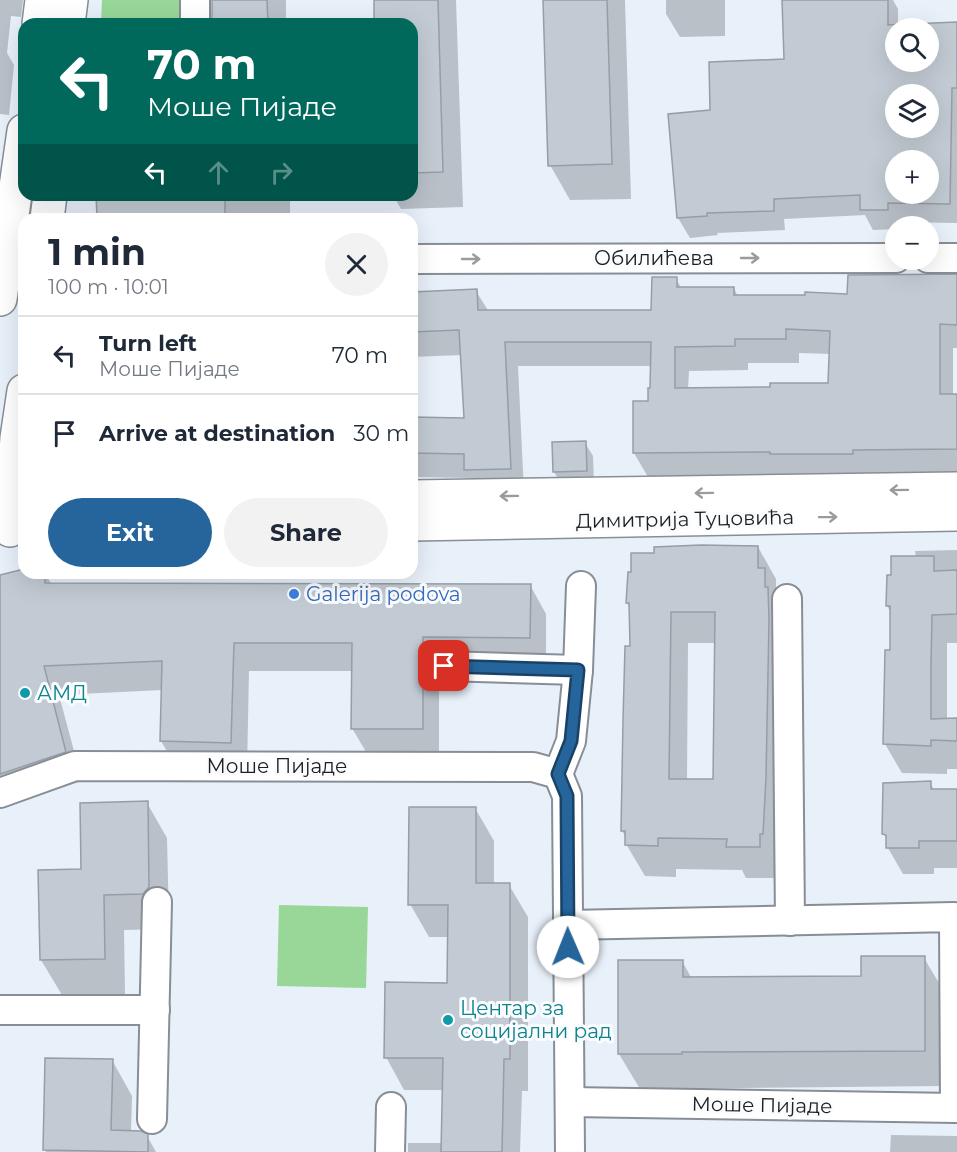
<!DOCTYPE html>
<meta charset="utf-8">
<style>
body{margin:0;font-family:Montserrat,sans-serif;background:#f2f2f3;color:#1f2937;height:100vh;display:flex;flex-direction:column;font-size:22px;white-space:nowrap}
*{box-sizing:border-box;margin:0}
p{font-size:20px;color:#747a83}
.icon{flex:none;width:33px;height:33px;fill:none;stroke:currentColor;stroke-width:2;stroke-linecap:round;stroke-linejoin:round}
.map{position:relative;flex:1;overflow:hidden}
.details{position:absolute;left:18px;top:213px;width:400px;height:366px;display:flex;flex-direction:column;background:#fff;border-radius:18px;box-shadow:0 6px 24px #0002}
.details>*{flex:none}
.hud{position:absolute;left:18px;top:18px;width:400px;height:183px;border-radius:18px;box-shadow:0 6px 24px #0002;background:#00695c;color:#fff;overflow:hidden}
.controls{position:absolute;left:885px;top:18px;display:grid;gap:12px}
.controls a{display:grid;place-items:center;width:54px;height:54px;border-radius:50%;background:#fff;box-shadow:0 6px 24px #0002;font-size:30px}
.pin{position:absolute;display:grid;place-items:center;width:51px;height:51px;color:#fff;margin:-26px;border-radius:12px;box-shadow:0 3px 9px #0006}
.me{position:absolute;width:66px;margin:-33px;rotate:359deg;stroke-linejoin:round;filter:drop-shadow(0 0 4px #0008)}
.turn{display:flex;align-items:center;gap:21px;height:126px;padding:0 30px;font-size:27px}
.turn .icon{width:78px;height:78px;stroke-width:2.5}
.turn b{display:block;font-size:42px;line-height:51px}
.lanes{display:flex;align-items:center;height:57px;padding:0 30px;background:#0003;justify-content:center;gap:30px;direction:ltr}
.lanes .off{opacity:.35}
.round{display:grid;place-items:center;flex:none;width:63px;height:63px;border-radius:32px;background:#f2f2f3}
.headline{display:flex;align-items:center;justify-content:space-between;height:102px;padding:0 30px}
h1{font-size:36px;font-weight:700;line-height:45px}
.button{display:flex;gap:12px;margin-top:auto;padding:12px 30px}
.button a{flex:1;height:69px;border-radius:36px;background:#26659b;color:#fff;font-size:24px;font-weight:700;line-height:69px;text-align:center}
.button a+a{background:#f2f2f3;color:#1f2937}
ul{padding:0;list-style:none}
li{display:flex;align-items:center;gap:18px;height:78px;padding:0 30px;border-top:2px solid #e0e1e3}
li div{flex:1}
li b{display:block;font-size:22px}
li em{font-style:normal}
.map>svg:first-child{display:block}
</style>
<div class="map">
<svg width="957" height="1152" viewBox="0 0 957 1152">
<rect width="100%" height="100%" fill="#e8f0fa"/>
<g fill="#98d798">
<polygon points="102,0 188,0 188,24 101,24"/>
<polygon points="279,905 368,907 366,988 277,986"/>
</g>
<g fill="#0003" fill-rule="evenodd">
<polygon points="0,0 23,0 21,17 11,16 7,53 14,65 9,115 0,114"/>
<rect x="213" y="0" width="73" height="24"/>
<polygon points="375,0 456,0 463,207 401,209 393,195 412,195 412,24 376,24"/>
<polygon points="545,0 625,0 631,199 570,200 550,165"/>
<polygon points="666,0 725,0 725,36 680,37 666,14"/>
<path d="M784,0H893L898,9V26L957,22V223L898,222V226H896V229L873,230L865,215L784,219L785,230L717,233L718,235L690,238L678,218L669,115L711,111L785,61ZM896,28H928V62H896ZM896,94H928V128H896ZM896,160H928V194H896Z"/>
<polygon points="98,195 290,195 290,215 209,216 210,219 99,219"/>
<path d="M957,276V348H953V396H957V474L648,477L634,453L649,402L652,366H518L524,493L480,494L470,478L412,477V419H465L462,355L412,357V294L476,291L489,312H653L676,279L682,289L734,288L738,297L848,296ZM799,353L831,354L830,385L772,388L688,389L689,371L748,370V363H799Z"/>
<polygon points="585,443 593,456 594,484 562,485 554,472"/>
<path d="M758,547L776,579V589L783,601L777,878H746L742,870L676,869V877L645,876L626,844L627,838L622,831L631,648L630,608L627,603ZM688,643H716L715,781H687Z"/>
<polygon points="957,550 957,643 947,643 947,720 957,720 957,769 947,769 947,774 902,773 885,744 891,651 892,614 887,606 889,576 893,577 916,558 915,551"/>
<polygon points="24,571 24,573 45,573 52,585 530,585 546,614 546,666 439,665 439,757 369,757 352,728 353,671 249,671 247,771 178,770 161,741 162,690 59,695 82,781 29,799 0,807 0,576"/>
<polygon points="930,782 934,790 957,790 957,868 934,868 934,874 903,874 888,848 888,841 884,834"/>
<polygon points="147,803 167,838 169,923 163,929 124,930 125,994 62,995 41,960"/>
<polygon points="475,808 494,841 494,885 509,885 528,917 528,1091 522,1091 520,1152 408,1152 408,1143 442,1143 443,1090 404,1090 386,1057 449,984 449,937 429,937 410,904"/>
<polygon points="924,958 945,993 944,1086 640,1089 619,1054 620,961 682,961 692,979 862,977"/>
<polygon points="112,1060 132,1096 131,1132 147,1136 156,1152 46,1152 45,1149"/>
<polygon points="891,1135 957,1136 957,1152 890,1152"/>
</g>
<g fill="#c2cad3" stroke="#969da6" stroke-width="1.5" fill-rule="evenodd">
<polygon points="212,0 267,0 268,24 212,24"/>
<polygon points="374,0 438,0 443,172 412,173 412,24 374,24"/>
<polygon points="543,0 607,0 612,164 548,166"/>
<path d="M782,0H888V25L957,22V88H952L950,204L888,203V210H860V195L774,199V211L707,213V216L677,218L668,114L710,110L709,62L784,59ZM896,28H928V62H896ZM896,94H928V128H896ZM896,160H928V194H896Z"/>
<polygon points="96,195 225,195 225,214 97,217"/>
<path d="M957,274V325L940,324V394H957V449L853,450V454H770V452L633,453V401H648V388H650L651,342H505L511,469L464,470V454L412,453V417L464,418L459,330L412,332V292L477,289L478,310H651L652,277H677V287H734V295H805V292L847,294L848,275ZM786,329L830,331L828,383H770V387L675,388V347L735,346V339H786Z"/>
<polygon points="586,441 587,471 553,472 552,442"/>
<path d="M701,545L758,546V568H765V587H768L769,620L766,778L763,834H760V847H726L727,839L658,838V846L625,845V831H621L623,720L625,646H630L629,603H626L628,572H631V553H654V547ZM671,612H715L713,779H669Z"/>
<polygon points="891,556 934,556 934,571 957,570 957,614 932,615 931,664 931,719 957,718 957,741 931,740 931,746 883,744 885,650 890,650 890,606 886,606 887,575 891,575"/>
<polygon points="24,569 24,573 45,573 45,583 531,584 530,638 423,637 423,729 351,729 352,643 234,643 231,743 160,741 162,661 44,666 66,752 0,774 0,575"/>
<polygon points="931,781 931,789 957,789 957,841 919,841 919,848 886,848 886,835 882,834 883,783"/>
<polygon points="148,801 149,887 143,894 104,895 105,959 40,960 38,870 81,869 80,803"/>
<polygon points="409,807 476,807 476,883 510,883 510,1059 504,1059 502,1152 441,1152 443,1058 384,1058 385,982 447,983 448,905 408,905"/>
<polygon points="861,956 925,956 925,1051 682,1052 682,1054 618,1054 618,960 683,960 683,977 861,976"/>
<polygon points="45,1058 113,1059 111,1130 141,1131 148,1134 148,1152 43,1150"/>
</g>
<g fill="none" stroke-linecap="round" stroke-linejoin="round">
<g stroke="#878e96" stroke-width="32">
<g id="minor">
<polyline points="195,0 195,24"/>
<polyline points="928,258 957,258"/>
<polyline points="412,259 896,258"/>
<polyline points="787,599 790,921"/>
<polyline points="444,666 578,670"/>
<polyline points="558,774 571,741 578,670 581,586"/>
<polyline points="0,793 75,766 533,767 558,774 567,796 570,1152"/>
<polyline points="568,925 954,917 955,1108"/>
<polyline points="0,1010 155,1010"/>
<polyline points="570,1102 957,1108"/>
<polyline points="152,1119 157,902"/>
<polyline points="390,1152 391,1107"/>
</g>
</g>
<g stroke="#878e96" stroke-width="36">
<g id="major">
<polyline points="39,24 42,0"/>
<polyline points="68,24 71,0"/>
<polyline points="47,219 50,195"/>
<polyline points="0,299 24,131"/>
<polyline points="412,497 957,489"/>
<polyline points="412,524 957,514"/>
<polyline points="10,530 17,438 24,391"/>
</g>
</g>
<use href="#minor" stroke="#fff" stroke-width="28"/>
<use href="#major" stroke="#fff" stroke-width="33"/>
</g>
<defs><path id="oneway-shaft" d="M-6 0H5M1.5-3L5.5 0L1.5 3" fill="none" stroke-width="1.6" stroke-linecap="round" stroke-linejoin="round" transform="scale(1.5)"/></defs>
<g stroke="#999b9c">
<use href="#oneway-shaft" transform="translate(750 258)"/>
<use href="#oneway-shaft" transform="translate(471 259)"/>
<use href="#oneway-shaft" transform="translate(899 490) rotate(179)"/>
<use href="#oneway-shaft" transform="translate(704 493) rotate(179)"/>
<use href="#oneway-shaft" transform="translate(509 496) rotate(179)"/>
<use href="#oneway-shaft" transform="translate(828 517) rotate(-1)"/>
</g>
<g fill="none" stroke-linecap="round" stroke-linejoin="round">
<g stroke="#194265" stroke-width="15">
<polyline id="route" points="444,666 578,670 571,741 558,774 567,796 568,947"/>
</g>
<use href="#route" stroke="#26659b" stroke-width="10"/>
</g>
<circle fill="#3f7fe0" stroke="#fbfcfe" stroke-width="2" cx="294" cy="594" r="6"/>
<g fill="#0f9aa8" stroke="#fbfcfe" stroke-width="2">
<circle cx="25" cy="693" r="6"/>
<circle cx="448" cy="1020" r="6"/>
</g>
<g text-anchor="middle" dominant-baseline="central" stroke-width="6" stroke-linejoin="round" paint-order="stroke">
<g font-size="20" fill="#1d2023" stroke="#fbfcfe">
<text x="654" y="258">Обилићева</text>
<text transform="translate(685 519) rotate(-1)">Димитрија Туцовића</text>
<text x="277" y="766">Моше Пијаде</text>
<text transform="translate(762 1105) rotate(1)">Моше Пијаде</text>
</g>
<g font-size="20" fill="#366cbe" stroke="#fbfcfe" text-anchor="start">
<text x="306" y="594">Galerija podova</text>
</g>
<g font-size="20" fill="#0d838f" stroke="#fbfcfe" text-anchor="start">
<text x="37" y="693">АМД</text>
<text x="460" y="1008">Центар за<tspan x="460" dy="23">социјални рад</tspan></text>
</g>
</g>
</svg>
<div class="controls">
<a><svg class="icon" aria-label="search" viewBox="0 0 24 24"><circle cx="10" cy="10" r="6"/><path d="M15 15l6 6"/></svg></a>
<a><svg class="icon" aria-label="layers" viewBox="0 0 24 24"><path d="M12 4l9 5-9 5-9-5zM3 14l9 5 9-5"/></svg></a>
<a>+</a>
<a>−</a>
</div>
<div class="pin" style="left:444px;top:666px;background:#d93025"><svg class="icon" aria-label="arrive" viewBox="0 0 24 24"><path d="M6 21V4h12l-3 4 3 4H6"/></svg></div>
<svg class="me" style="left:568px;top:947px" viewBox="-20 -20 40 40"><circle r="19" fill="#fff"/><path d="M0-13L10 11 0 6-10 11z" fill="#26659b"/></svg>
<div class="hud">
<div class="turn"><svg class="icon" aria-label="left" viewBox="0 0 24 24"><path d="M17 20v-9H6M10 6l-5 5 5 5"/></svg><div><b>70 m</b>Моше Пијаде</div></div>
<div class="lanes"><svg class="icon" aria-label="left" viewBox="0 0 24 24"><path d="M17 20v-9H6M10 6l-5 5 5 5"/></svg><svg class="icon off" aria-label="ahead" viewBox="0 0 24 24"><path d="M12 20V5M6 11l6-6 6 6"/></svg><svg class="icon off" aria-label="right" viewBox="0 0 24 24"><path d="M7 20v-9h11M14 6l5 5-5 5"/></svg></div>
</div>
<section class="details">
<div class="headline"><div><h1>1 min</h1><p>100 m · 10:01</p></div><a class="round"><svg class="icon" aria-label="close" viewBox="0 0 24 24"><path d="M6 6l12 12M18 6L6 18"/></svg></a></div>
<ul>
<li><svg class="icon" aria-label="left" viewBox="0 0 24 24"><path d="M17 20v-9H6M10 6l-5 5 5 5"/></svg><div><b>Turn left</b><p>Моше Пијаде</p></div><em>70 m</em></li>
<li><svg class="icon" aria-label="arrive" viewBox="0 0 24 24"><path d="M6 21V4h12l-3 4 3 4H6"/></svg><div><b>Arrive at destination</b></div><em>30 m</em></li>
</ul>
<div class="button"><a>Exit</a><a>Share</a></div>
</section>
</div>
